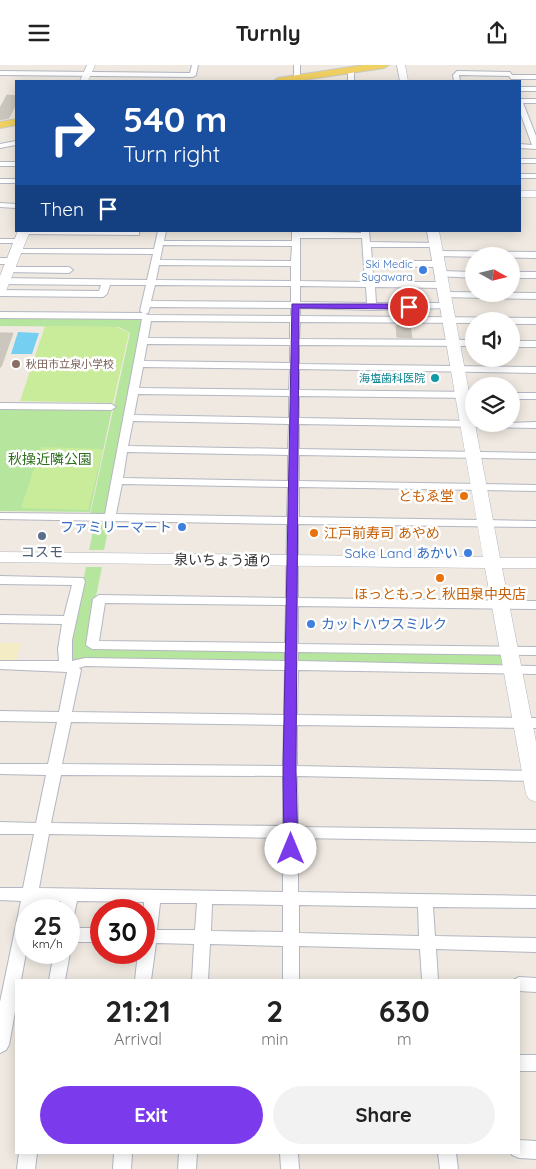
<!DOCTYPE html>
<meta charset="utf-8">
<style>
body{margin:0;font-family:Quicksand,"Noto Sans JP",sans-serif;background:#f2f2f2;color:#222;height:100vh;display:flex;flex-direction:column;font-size:19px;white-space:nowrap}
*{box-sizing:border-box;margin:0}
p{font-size:16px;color:#767676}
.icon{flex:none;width:28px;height:28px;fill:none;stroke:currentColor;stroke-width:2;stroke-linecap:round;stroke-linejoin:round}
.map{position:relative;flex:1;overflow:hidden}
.side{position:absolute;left:15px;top:914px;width:505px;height:175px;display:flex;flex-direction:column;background:#fff;border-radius:0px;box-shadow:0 2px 12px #0003}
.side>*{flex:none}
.banner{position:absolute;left:15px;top:15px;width:506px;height:152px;border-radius:0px;box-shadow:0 2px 12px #0003;background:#1a4fa0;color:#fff;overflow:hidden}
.needle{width:32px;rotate:98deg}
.buttons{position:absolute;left:465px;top:182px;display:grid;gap:10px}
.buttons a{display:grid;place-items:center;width:55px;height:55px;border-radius:50%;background:#fff;box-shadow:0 2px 12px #0003;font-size:25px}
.speed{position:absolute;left:15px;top:834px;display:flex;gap:10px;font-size:25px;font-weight:700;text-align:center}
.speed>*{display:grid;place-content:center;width:65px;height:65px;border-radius:50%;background:#fff;box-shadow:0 2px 12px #0003;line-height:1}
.speed small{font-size:12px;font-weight:400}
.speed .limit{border:8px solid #d22;background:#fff;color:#111}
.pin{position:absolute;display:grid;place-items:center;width:42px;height:42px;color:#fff;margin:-21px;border:2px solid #fff;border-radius:50%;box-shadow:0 1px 5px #0007}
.me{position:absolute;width:55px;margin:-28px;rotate:0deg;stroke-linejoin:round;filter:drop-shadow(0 0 4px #0008)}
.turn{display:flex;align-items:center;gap:18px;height:105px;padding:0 25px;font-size:22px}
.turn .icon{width:65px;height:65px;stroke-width:2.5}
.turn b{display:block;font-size:35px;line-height:42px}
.then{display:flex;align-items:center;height:48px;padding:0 25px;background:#0003;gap:10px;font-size:19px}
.eta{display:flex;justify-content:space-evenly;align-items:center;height:85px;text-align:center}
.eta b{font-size:30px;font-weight:800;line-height:35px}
.cta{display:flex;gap:10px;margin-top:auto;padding:10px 25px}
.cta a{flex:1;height:58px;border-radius:30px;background:#7c3aed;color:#fff;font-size:20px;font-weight:800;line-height:58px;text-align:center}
.cta a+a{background:#f2f2f2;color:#222}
header{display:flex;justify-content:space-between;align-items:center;height:65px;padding:0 25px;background:#fff;font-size:22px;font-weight:800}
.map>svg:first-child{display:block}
</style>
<header><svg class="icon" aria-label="menu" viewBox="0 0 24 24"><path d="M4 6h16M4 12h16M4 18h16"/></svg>Turnly<svg class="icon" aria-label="share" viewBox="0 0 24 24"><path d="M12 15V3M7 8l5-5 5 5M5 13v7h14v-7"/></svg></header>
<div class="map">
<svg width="536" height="1104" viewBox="0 0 536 1104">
<rect width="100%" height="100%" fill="#efe9e1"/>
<g fill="#b6e59e">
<polygon points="0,251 145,253 107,450 90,450 130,268 119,262 0,261"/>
<polygon points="0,343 112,344 90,447 0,446"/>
<polygon points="95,457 110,457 104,485 89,485"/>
<polygon points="86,502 102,502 86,581 90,583 500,590 504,592 505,600 74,596 68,593"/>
</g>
<polygon fill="#f3ecc5" points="0,578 21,578 16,595 0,595"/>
<g fill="#c9ec9a">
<polygon points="45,261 117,262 129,268 113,338 20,336"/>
<polygon points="41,382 103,384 88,445 21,443"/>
</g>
<polygon fill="#75cff0" points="18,267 39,268 32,289 11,289"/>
<g fill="#cbc7bf" stroke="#cbc5ba">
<polygon points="7,30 16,31 16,39 9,53 0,55 0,43"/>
<polygon points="396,260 410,260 412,273 397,272"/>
<polygon points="0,268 13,268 1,302 0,302"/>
</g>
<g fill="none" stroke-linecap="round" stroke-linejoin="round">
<g stroke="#b4b7c1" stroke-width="2">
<g id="street">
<polygon points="192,0 198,0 196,10 193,12 0,10 0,6 190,8"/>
<rect x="294" y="0" width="6" height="16"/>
<polygon points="351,3 354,5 354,16 348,16 348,5"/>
<polygon points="457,6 510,7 512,10 536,10 536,14 511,14 509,11 459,10 460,16 454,16 453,10"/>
<rect x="520" y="22" width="16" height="4"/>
<polygon points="520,34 536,34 536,38 523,38 536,71 536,84 520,83 520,79 532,80 520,47"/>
<polygon points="16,76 16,80 0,83 0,79"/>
<rect x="520" y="94" width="16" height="4"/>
<rect x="0" y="97" width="16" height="4"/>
<rect x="520" y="109" width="16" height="4"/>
<rect x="0" y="114" width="16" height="4"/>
<polygon points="0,138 16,139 16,143 0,142"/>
<polygon points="139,166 139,170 136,170 24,169 20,167"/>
<path d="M158,166H166L164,176H292V166L361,168V166H369L370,177L435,178L439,180L435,182H371L372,196H439L443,199L439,202L372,201L374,217H442L446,220L442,223L375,222L376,238H446L449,239V243L372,245L300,243V251L536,253V259H511V256H474V258L300,257L299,274L474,275V281L299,280V299L536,302V308L299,304V325L474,327V333L299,331V353L474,356V359L536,357V363L299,359V384L536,388V394L299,390V416L536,420V426L299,422V452L536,456V462L298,459V533L536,536V544L298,541V579L536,582V590L298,587V596L536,601V609L298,605L297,650L536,653V663L297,660V701L536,706V716L297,711L298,762L536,765V777L298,773V827L536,831V843L433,842L435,871L536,873V887L436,884L438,915H422L420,884L299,881V915H283V881L210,879L208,915H192L194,879L156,878L151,915H135L138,888H144V837L77,836L74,850L69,851V845H60L61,836H36L35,845H26V888L21,915H16V941L9,980L6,985L0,988V937L21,836L0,835V823H23L34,769H0V757L36,758L46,710L0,709V699H48L57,657L0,656V646L59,647L67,607L0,604V596H59L58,584L62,559L0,558V550L64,551L72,520L0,519V511L83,513L85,516L72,575V596L85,593L285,596V587L92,584L86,580L93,534L99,530L286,533L287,459L0,454V448L105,449L142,254L0,253V247L143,248L140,246L146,220H110L107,229L103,232L0,231V225L99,226L101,220L0,219V213L147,215L153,189L16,188L12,186L16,184H154ZM300,173H362L365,217L300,216ZM163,180L292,181L291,196L160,195ZM159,200L291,201V216L156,215ZM155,220L291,221V237L151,236ZM300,221L366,222L367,238L300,237ZM150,242L291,243V251L149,250L145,249L148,248ZM151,256L290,257V274L148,273ZM147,279L290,280V298L144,296ZM143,302L290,304L289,325L139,323ZM138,329L289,331V353L134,350ZM133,356L289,359L288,384L128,381ZM127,387L288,390V416L123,413ZM122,419L288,422L287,452L116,449ZM105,538L286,540L285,578L99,576ZM85,601L285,605L284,650L72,647L81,605L79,603ZM71,657L284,660L283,701L62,699ZM61,710L283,711V761L51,758ZM49,769L283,773V827L39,823ZM160,838H197L195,865H157ZM212,839L283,840V867L211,866ZM299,840L418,842L419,871L299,868Z"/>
<polygon points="0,174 20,174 24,176 20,178 0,178"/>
<polygon points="437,186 536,187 536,193 434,191 433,189"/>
<polygon points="0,193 12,193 16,196 12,199 0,199"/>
<polygon points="9,202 69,202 73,205 69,208 6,207 6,203"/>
<polygon points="441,206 474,207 474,213 438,211 437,209"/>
<rect x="511" y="207" width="25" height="6"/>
<polygon points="445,227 536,228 536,234 442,232 441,230"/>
<rect x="511" y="276" width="25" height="6"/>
<rect x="511" y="328" width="25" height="6"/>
<polygon points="0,338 111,339 116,342 111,345 0,344"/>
<rect x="69" y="863" width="32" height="14"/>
<polygon points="69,885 70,888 65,915 49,915 54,888 69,888"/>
<polygon points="519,912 536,913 536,927 519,926 519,915 513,915"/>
<rect x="519" y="990" width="17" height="16"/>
<polygon points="519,1075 536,1076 536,1094 519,1093 512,1090 511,1088 519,1088"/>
<polygon points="19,1088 37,1088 35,1104 17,1104"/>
<polygon points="114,1088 132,1088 131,1104 113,1104"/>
<polygon points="179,1088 197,1088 196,1104 178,1104"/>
<polygon points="280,1088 298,1088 299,1104 281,1104"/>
<polygon points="438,1088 456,1088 458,1104 440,1104"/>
</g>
</g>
<g stroke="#b4b7c1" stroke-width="1">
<g id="secondary">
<polygon points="87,0 95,0 88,16 80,16"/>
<polygon points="397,0 405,0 408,16 400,16"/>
<rect x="520" y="126" width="16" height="6"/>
<polygon points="18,166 30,166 6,226 0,230 0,211"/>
<polygon points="427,166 439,166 500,493 536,493 536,503 502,503 536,677 536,737 529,734 526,729 485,503 0,497 0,487 483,492"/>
</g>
</g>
<g stroke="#c9c9c9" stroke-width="2">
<g id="primary">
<polygon points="364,0 389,0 384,3 297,16 273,16 278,13"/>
<polygon points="16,54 16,60 0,63 0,57"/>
</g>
</g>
<use href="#street" fill="#fff" fill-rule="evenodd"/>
<use href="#secondary" fill="#fff" fill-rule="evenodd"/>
<use href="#primary" fill="#f2d163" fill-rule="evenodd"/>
</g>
<polygon fill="#7c3aed" stroke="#51269a" points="292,239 409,239 413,242 409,244 299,243 296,706 298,784 296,787 291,789 286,787 284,784 283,706"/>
<g fill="#3f7fe0" stroke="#fff" stroke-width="2">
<circle cx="423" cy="205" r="5"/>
<circle cx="182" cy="462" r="5"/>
<circle cx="468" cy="488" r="5"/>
<circle cx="311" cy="559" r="5"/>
</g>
<circle fill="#8d6e63" stroke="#fff" stroke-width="2" cx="16" cy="299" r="5"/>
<circle fill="#0f9aa8" stroke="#fff" stroke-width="2" cx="435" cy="313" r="5"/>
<g fill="#e8710a" stroke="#fff" stroke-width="2">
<circle cx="464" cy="431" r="5"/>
<circle cx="314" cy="468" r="5"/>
<circle cx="440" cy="513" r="5"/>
</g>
<circle fill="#5c6f8a" stroke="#fff" stroke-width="2" cx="42" cy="471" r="5"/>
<g text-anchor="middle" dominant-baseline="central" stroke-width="5" stroke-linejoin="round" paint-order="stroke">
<g font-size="11" fill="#366cbe" stroke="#fff" text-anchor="end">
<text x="413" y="199">Ski Medic<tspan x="413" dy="13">Sugawara</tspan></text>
</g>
<g font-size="11" fill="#785e54" stroke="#fff" text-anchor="start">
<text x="26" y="299">秋田市立泉小学校</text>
</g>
<g font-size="11" fill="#0d838f" stroke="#fff" text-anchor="end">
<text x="425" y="313">海塩歯科医院</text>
</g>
<g font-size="14" fill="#2c6e1b" stroke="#fff">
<text x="50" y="394">秋操近隣公園</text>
</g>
<g font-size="14" fill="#c56008" stroke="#fff" text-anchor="end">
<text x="454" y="431">ともゑ堂</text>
<text x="324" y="468" text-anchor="start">江戸前寿司 あやめ</text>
<text x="440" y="529" text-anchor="middle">ほっともっと 秋田泉中央店</text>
</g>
<g font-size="14" fill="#366cbe" stroke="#fff" text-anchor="end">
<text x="172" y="462">ファミリーマート</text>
<text x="458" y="488">Sake Land あかい</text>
<text x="321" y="559" text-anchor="start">カットハウスミルク</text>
</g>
<g font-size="14" fill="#4e5e75" stroke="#fff">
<text x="42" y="487">コスモ</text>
</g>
<g font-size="14" fill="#2e2e2e" stroke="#fff">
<text transform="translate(223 495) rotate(1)">泉いちょう通り</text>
</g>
</g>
</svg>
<div class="buttons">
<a><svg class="needle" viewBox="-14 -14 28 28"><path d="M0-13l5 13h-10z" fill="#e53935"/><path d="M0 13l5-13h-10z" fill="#767676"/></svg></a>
<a><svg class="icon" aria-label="sound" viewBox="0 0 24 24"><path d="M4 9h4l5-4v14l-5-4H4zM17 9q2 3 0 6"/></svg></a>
<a><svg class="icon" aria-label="layers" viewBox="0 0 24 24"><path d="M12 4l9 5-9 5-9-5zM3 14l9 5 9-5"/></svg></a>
</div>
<div class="speed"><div>25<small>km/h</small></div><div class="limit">30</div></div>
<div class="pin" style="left:409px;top:242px;background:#d93025"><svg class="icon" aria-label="arrive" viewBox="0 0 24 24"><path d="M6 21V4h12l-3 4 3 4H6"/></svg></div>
<svg class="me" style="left:291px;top:784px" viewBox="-20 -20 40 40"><circle r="19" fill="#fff"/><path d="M0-13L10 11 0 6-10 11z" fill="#7c3aed"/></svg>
<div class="banner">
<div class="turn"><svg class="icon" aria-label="right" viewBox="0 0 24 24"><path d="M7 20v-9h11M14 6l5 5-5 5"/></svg><div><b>540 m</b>Turn right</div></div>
<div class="then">Then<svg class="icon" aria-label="arrive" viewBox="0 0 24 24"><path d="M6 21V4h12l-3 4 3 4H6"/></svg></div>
</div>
<section class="side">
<div class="eta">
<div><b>21:21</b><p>Arrival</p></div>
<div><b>2</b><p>min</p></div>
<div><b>630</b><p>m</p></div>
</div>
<div class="cta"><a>Exit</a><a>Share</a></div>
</section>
</div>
